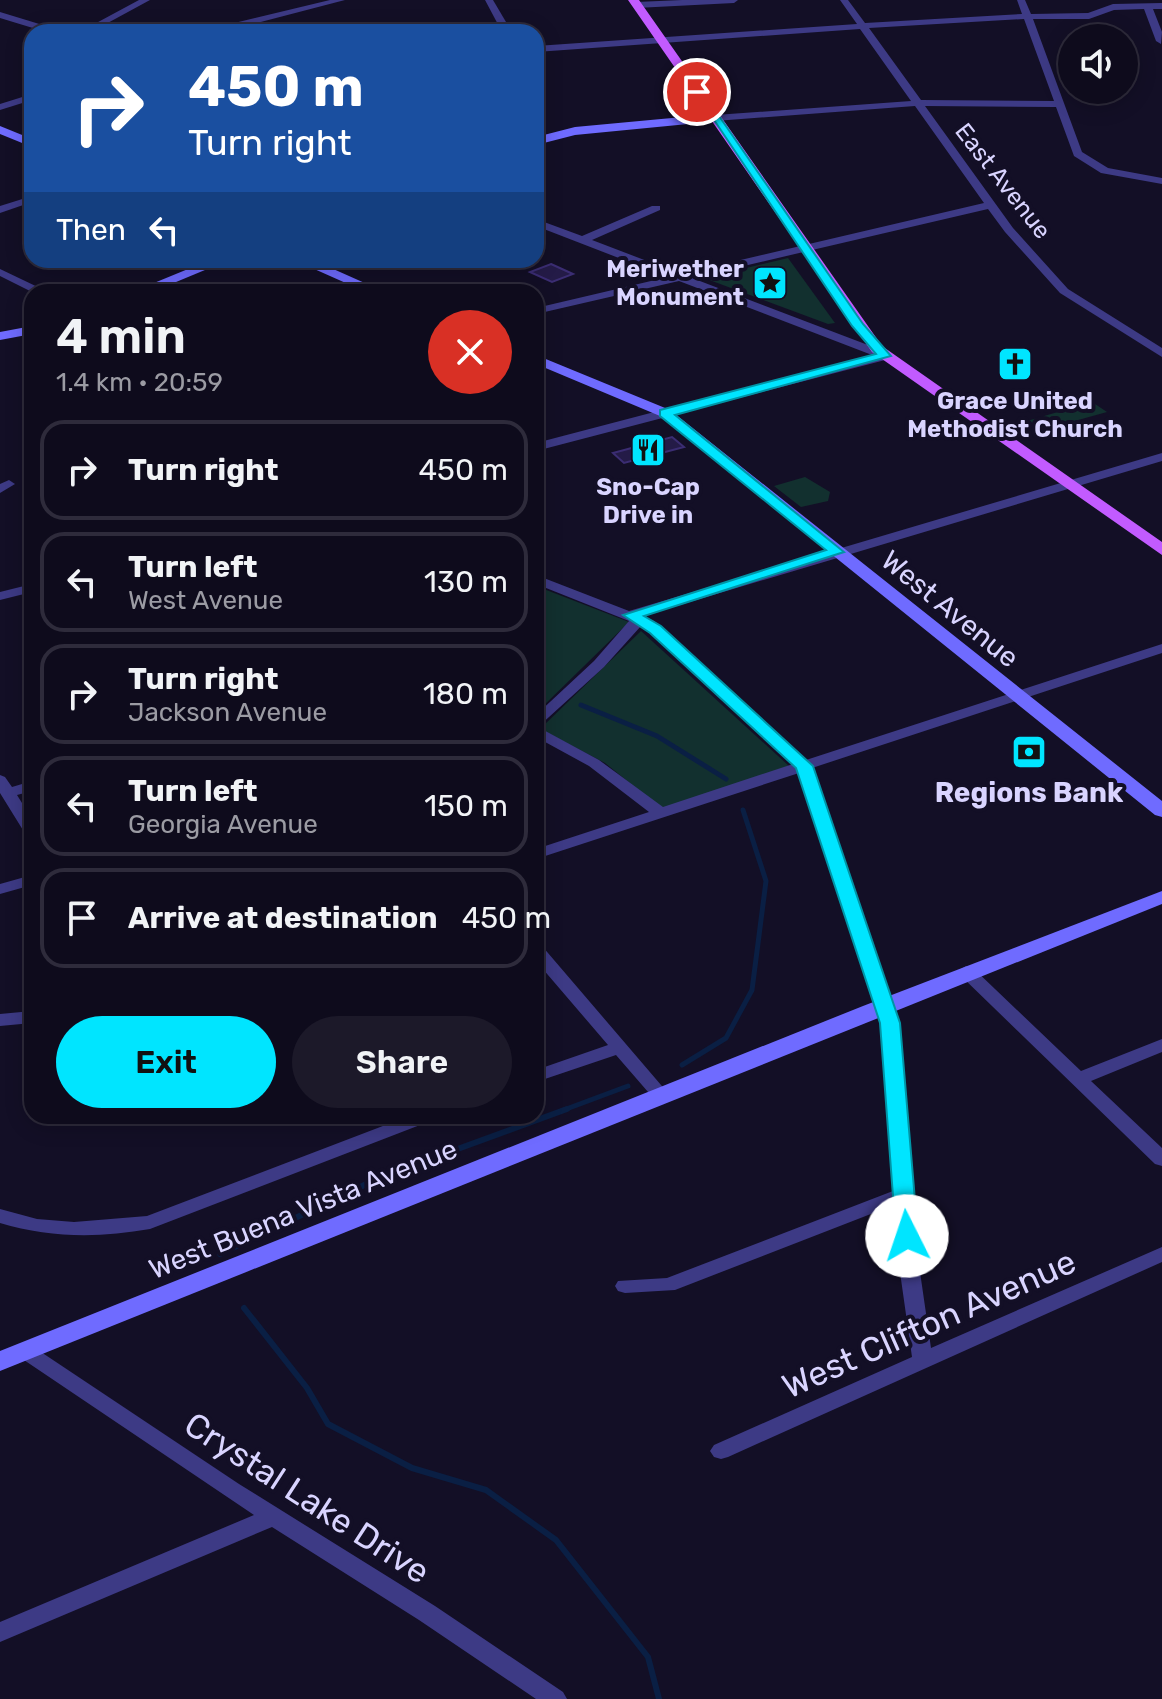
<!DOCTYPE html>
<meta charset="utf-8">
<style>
body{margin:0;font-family:Rubik,sans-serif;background:#1c1929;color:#f1f3f6;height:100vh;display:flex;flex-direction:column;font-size:30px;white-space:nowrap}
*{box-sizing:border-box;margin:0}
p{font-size:26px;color:#9b9ba3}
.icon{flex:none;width:44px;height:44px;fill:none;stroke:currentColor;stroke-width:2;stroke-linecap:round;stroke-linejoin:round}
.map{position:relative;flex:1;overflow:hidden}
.panel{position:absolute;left:24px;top:284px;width:520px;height:840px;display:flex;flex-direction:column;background:#0e0b1c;border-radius:24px;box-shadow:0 4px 20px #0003,0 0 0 2px #2e2b3b}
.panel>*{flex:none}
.banner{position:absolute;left:24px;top:24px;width:520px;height:244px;border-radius:24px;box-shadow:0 4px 20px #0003,0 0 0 2px #2e2b3b;background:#1a4fa0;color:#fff;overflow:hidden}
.fabs{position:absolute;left:1058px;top:24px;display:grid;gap:16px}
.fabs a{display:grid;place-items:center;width:80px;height:80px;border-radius:50%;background:#0e0b1c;box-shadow:0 4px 20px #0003,0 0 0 2px #2e2b3b;font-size:40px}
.pin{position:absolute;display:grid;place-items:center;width:68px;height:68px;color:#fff;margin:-34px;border:4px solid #fff;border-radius:50%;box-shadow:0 2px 8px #0007}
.me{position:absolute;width:88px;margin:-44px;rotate:356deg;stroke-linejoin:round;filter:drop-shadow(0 0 6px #0008)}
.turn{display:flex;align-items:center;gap:28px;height:168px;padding:0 32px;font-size:36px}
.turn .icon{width:104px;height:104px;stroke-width:2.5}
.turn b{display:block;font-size:56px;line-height:68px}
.then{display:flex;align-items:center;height:76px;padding:0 32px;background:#0003;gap:16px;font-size:30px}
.round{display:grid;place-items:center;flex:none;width:84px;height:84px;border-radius:42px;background:#1c1929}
.overview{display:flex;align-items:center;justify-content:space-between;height:136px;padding:0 32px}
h1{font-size:48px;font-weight:600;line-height:60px}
.button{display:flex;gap:16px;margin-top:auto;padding:16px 32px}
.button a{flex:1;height:92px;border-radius:48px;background:#00e5ff;color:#111;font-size:32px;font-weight:600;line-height:92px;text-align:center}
.button a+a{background:#1c1929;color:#f1f3f6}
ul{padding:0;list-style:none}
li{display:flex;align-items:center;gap:24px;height:100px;margin:0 16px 12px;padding:0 16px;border:4px solid #2e2b3b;border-radius:24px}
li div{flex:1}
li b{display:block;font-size:30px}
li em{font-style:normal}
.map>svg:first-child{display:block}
</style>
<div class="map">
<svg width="1162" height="1699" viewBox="0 0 1162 1699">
<rect width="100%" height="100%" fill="#130f26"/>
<g fill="#12302f">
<polygon points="788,258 835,323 828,324 704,278"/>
<polygon points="1092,402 1107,412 1042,430 1027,421"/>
<polygon points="805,477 830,492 828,501 801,507 774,486"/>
<polygon points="536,586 629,622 536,713"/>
<polygon points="641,631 789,766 662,809 605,763 540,729"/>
</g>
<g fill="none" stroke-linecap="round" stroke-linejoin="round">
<g stroke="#0a1f44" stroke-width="5">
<polyline points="581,705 657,736 726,779"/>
<polyline points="682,1065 726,1038 752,990 766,881 743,810"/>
<polyline points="561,1111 628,1086"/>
</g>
<g stroke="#0a1f44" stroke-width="6">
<polyline points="220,1254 381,1177 567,1109"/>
<polyline points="244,1308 307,1388 328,1424 412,1468 486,1490 556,1540 648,1657 659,1699"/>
</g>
</g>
<g fill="#241b47" stroke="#3b2d73" stroke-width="2">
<polygon points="551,264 573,274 552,282 530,272"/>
<polygon points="672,437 684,447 624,463 613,453"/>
</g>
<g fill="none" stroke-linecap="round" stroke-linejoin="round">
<g fill="#3d3a85" fill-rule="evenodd">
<polygon points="139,0 150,0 104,25 226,25 330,0 345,0 226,31 92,31 87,28"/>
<polygon points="485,0 493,0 512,32 502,32"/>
<polygon points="682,0 738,0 734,3 636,8 632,5 636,2"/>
<path d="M840,0H848L865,23L1022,14L1017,0H1025L1031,14L1088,13L1113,4L1162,3V9H1153L1162,32L1161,44L1156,41L1144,9L1114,10L1089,19H1033L1082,152L1108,168L1162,178V184L1101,173L1074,156L1056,107L925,106L1013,228L1068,289L1162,348V357L1060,293L1005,232L988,209L692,278L889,353V359L536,451V443L872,355L679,281L536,314V308L668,277L536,226V219L582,236L652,206H660V210L592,240L681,274L984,203L915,106L715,121L710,118L715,115L911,101L860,29L536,52V46L857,24ZM1024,19L1054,101L921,100L869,28Z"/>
<polygon points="0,12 59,30 61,32 46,32 0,18"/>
<polygon points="32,94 32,100 0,110 0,104"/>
<polygon points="32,196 32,202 0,213 0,206"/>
<polygon points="0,269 44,290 46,292 32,292 0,276"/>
<path d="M1162,453V461L643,616L654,621L806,760L1162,644V653L812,768L899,1023L918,1258L931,1348L1162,1247V1262L728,1457L721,1459L714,1457L710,1451L714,1445L912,1357L898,1258L894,1205L675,1290L625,1293L618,1291L615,1286L618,1281L667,1278L893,1191L881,1023L799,773L536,859V849L649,812L589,766L536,737V715L594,661L629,621L536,584V575L629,611ZM641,626L644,627L793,764L663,807L599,760L538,727L604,667Z"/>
<polygon points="9,480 15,484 0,493 0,484"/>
<polygon points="32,584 32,592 0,600 0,592"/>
<polygon points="0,775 5,777 12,787 32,781 32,791 17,795 32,819 32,837 26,835 0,793"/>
<polygon points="32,875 32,885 0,894 0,884"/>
<polygon points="536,945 542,946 667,1092 670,1096 667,1100 655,1100 616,1055 536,1082 536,1070 608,1045 536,961"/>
<polygon points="966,966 972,967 1081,1071 1162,1039 1162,1052 1091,1081 1162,1148 1162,1166 1155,1164 960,975 957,971"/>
<polygon points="32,1011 32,1023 0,1026 0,1014"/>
<path d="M409,1116H436L433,1120L150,1229C99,1238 50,1238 0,1223V1209L37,1219L74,1222L147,1216Z"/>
<polygon points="25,1343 32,1346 239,1484 435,1606 563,1692 567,1699 536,1699 419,1620 272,1527 0,1642 0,1622 254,1515 18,1356 15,1351 18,1346"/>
</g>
<g fill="#6f6bff" fill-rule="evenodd">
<polygon points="715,114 719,115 719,121 575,135 536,145 536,137 575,127"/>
<polygon points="0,126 32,139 32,147 0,134"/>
<polygon points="210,260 229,260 152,292 132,292"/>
<polygon points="294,260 313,260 385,292 366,292"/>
<polygon points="32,326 32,334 0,340 0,332"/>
<polygon points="536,355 670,410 1162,801 1162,817 1155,815 660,416 536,364"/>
<polygon points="1162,891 1162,904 0,1371 0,1351 863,1006"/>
</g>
<polygon fill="#c25bff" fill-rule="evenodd" points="628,0 639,0 882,346 1162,542 1162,555 872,352"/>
</g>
<polygon fill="#00e5ff" stroke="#0095a6" stroke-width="2" points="694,90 701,90 863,324 891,356 675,415 844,552 644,616 661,626 813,766 900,1023 918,1236 907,1244 896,1236 880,1023 796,768 650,633 623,615 826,550 660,416 660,410 876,354 852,326"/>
<defs>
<g id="sight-square" transform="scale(1.8)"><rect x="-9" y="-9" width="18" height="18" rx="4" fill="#00e5ff" stroke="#130f26"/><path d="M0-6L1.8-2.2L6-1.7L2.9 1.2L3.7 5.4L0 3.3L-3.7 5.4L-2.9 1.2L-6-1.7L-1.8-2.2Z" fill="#111"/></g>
<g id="church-square" transform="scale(1.8)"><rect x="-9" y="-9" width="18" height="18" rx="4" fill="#00e5ff" stroke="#130f26"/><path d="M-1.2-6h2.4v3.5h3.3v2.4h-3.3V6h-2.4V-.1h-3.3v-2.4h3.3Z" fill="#111"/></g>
<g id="restaurant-square" transform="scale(1.8)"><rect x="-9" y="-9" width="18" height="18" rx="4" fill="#00e5ff" stroke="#130f26"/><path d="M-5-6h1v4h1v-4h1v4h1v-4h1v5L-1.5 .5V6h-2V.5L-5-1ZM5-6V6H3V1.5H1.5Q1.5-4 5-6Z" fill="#111"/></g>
<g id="bank-square" transform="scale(1.8)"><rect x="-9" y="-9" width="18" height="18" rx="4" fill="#00e5ff" stroke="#130f26"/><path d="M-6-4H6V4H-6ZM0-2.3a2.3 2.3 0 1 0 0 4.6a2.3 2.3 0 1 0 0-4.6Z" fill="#111"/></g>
</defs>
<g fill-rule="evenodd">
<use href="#sight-square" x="770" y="283"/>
<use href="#church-square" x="1015" y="364"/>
<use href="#restaurant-square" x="648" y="450"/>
<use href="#bank-square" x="1029" y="752"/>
</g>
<g text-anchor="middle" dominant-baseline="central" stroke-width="8" stroke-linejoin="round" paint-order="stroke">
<g font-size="24" fill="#d9d4ff" stroke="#130f26">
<text transform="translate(1003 181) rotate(52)">East Avenue</text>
</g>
<g font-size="24" font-weight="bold" fill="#d9d4ff" stroke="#130f26">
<text x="744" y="269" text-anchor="end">Meriwether<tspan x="744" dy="28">Monument</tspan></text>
<text x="1015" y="401">Grace United<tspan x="1015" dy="28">Methodist Church</tspan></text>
<text x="648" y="487">Sno-Cap<tspan x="648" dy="28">Drive in</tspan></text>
</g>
<g font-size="28" fill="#d9d4ff" stroke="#130f26">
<text transform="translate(950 609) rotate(39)">West Avenue</text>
<text transform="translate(303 1209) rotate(-22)">West Buena Vista Avenue</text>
</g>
<g font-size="28" font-weight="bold" fill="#d9d4ff" stroke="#130f26">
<text x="1029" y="792">Regions Bank</text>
</g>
<g font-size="34" fill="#d9d4ff" stroke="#130f26">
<text transform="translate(929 1324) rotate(-24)">West Clifton Avenue</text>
<text transform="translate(307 1498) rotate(33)">Crystal Lake Drive</text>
</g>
</g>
</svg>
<div class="fabs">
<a><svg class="icon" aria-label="sound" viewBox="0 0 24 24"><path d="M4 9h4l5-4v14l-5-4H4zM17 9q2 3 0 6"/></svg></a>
</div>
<div class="pin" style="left:697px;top:92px;background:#d93025"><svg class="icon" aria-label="arrive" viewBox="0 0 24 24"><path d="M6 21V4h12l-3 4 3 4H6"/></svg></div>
<svg class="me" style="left:907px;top:1236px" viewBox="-20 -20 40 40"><circle r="19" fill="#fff"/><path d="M0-13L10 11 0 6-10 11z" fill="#00e5ff"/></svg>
<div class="banner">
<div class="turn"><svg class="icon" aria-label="right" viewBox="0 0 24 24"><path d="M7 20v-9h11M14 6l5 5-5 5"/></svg><div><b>450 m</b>Turn right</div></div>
<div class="then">Then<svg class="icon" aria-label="left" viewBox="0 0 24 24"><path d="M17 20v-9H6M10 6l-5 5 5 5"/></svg></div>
</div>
<section class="panel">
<div class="overview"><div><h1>4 min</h1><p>1.4 km · 20:59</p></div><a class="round" style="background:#d93025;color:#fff"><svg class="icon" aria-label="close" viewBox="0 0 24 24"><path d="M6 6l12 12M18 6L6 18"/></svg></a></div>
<ul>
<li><svg class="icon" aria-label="right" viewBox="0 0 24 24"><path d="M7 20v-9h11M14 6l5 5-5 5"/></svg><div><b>Turn right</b></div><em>450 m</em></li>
<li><svg class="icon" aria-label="left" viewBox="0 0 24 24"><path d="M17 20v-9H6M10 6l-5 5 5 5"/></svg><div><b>Turn left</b><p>West Avenue</p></div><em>130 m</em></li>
<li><svg class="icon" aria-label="right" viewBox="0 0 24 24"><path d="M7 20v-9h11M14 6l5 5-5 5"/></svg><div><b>Turn right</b><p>Jackson Avenue</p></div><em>180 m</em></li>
<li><svg class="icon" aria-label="left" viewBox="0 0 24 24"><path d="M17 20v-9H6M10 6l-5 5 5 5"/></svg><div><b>Turn left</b><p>Georgia Avenue</p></div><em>150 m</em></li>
<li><svg class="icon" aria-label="arrive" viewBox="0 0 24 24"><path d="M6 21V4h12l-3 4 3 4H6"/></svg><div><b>Arrive at destination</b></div><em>450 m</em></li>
</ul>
<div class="button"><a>Exit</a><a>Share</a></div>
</section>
</div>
